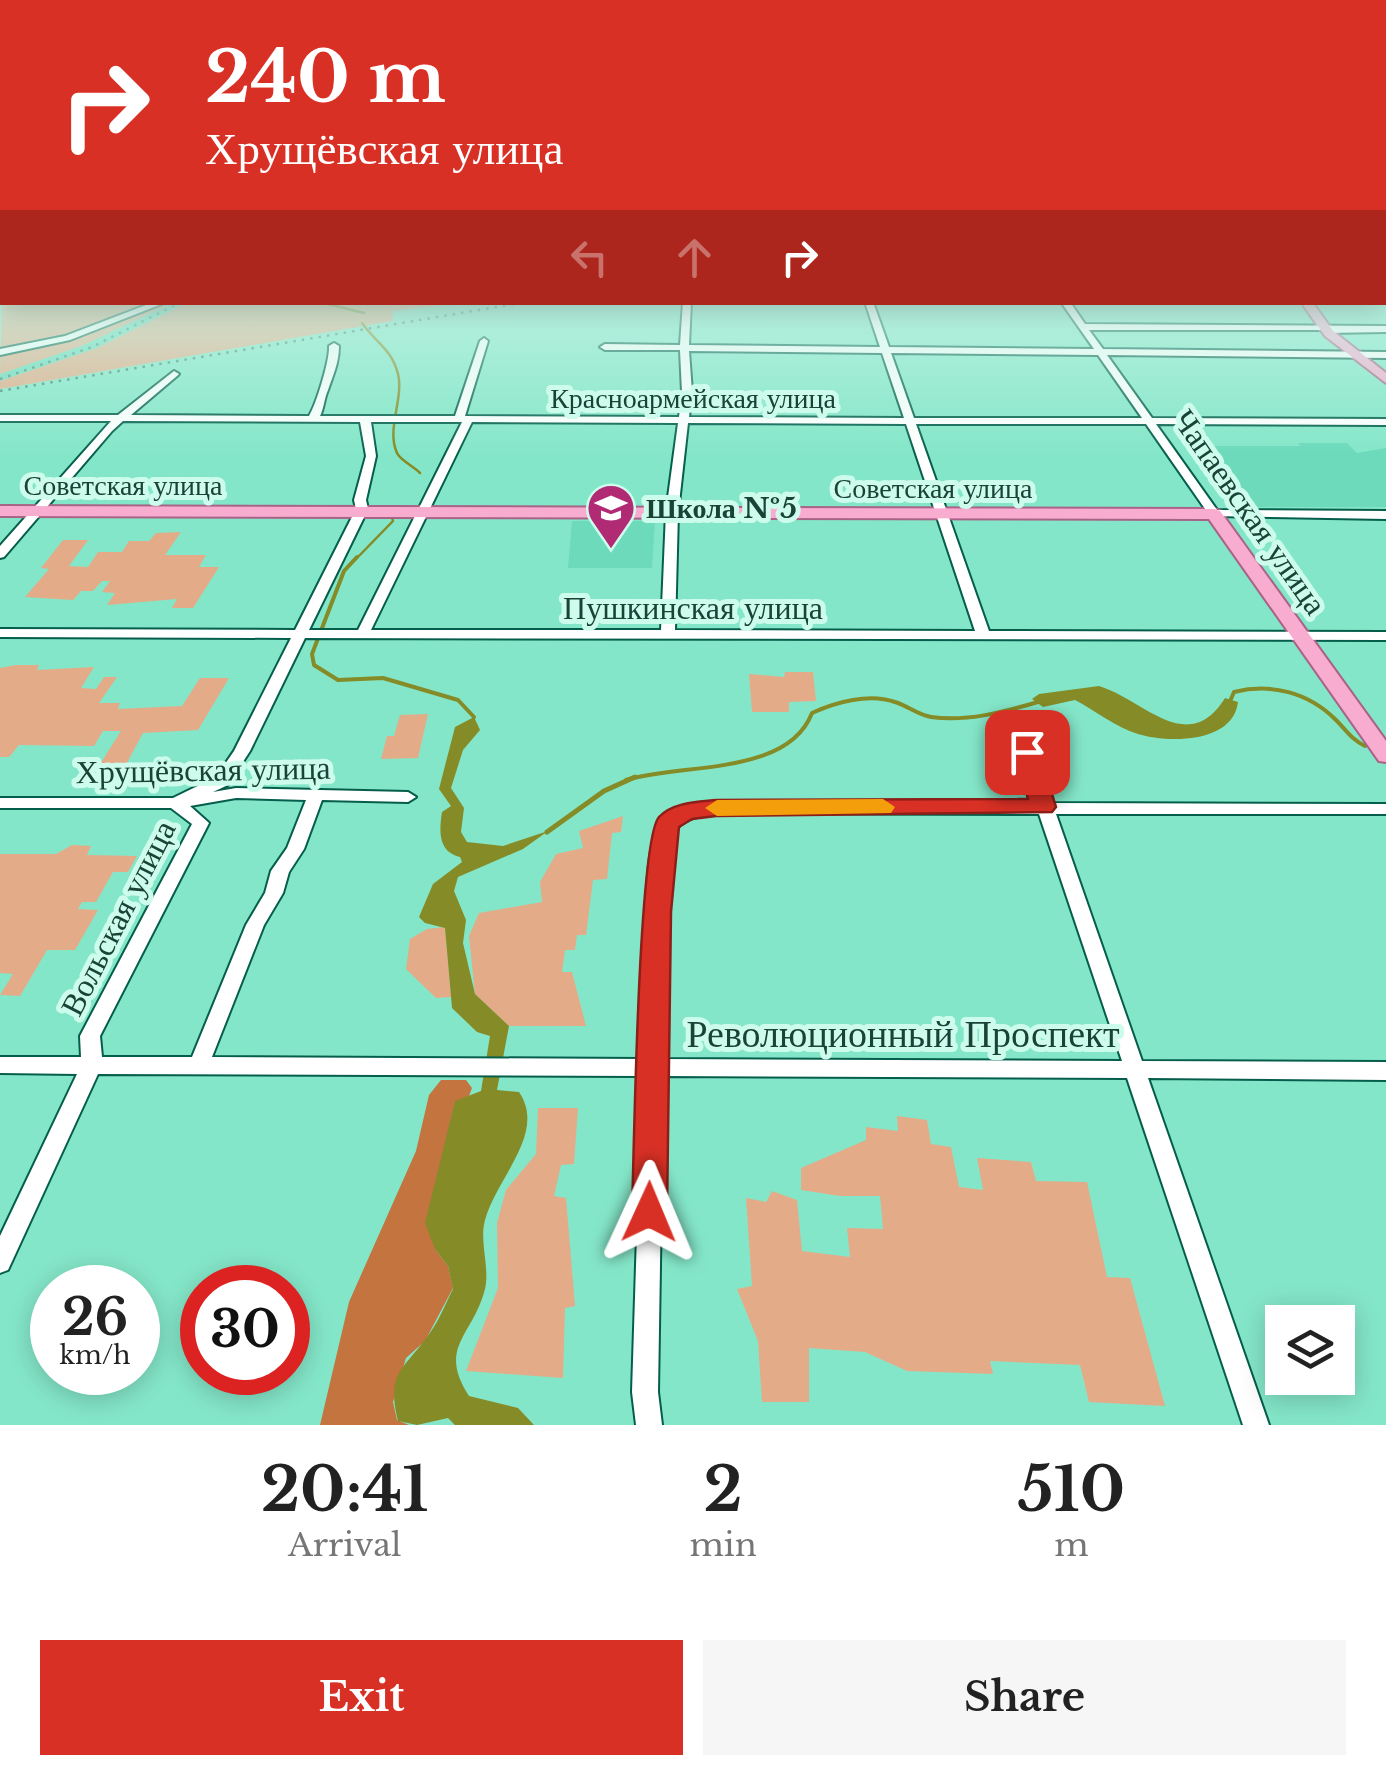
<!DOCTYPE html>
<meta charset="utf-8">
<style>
body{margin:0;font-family:"Libre Baskerville",serif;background:#f6f6f6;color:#222;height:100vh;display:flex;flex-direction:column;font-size:38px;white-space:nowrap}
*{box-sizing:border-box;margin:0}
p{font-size:32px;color:#767676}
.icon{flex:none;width:55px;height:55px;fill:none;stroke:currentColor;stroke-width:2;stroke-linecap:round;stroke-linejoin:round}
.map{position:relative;height:1425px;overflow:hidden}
.sheet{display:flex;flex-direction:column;background:#fff;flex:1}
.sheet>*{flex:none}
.guide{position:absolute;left:0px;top:0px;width:1388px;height:305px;box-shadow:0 5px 25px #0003;background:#d93025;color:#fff;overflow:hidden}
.tools{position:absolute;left:1265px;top:1305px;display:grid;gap:20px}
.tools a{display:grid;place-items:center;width:90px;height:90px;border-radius:0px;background:#fff;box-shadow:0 5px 25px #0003;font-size:50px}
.speed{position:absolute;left:30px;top:1265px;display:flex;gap:20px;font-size:50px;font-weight:700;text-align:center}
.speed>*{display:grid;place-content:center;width:130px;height:130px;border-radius:50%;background:#fff;box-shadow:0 5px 25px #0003;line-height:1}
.speed small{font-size:25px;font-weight:400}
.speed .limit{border:15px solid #d22;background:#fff;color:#111}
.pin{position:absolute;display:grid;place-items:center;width:85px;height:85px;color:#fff;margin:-42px;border-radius:20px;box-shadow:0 5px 15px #0006}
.me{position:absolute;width:110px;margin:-55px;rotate:1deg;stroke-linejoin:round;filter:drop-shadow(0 0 8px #0008)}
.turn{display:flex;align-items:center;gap:35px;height:210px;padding:0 40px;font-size:45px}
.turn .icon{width:130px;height:130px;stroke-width:2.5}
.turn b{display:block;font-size:70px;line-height:85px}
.lanes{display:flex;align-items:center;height:95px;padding:0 40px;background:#0003;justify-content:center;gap:50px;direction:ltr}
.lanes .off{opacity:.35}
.eta{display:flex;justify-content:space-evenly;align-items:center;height:170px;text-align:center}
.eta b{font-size:60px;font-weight:700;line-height:70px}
.cta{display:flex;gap:20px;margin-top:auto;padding:20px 40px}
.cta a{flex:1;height:115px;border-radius:0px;background:#d93025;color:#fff;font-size:40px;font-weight:700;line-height:115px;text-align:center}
.cta a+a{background:#f6f6f6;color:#222}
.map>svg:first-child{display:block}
</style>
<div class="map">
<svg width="1386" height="1425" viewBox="0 0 1386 1425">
<rect width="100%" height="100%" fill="#84e6c8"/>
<g fill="#6cdabb">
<polygon points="171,303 187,303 97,348 0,381 0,374 84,345"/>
<polygon points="1298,443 1347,443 1357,453 1386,448 1386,507 1232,507 1186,446 1300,446"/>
<polygon points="572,521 655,521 652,568 568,568"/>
</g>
<g fill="#e4ab88">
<polygon points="2,300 2,302 171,303 84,345 0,374"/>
<polygon points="187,303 459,303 393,311 392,321 0,389 0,381 97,348"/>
<polygon points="181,532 165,555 206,555 199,567 219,567 193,608 172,608 177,599 107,605 115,593 102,592 110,581 102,581 93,591 81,591 73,600 25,597 49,569 41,568 63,540 88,540 69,566 88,567 98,552 122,552 129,541 149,541 156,533"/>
<polygon points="16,665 39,665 37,670 94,667 81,688 96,689 104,677 117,677 99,703 120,703 118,709 182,706 200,678 229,678 198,730 143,733 122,772 95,772 121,731 103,731 94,746 19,745 9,757 0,757 0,668"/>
<polygon points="785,672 813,672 816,701 789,702 789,712 752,712 749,674 784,677"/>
<polygon points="428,714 418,758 381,759 387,736 394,736 400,715"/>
<polygon points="623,816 621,832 612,833 607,879 593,880 586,935 577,935 575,950 565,950 562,972 572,972 586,1026 509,1026 475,994 469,936 479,913 542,902 540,882 556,854 583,848 579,831"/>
<polygon points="72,845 91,846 87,855 137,856 128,872 113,872 96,902 82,902 78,909 98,910 75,950 47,950 20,996 0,995 13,974 0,973 0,854 56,854"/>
<polygon points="445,927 451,997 436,998 406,969 410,939 427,929"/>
<polygon points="538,1108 578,1108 574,1164 561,1165 554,1196 566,1198 575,1306 565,1308 563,1378 466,1371 498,1288 497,1223 506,1190 536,1154"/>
<polygon points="897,1116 927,1120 931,1144 951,1147 959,1187 983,1190 977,1158 1031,1162 1036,1181 1087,1182 1107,1277 1130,1278 1165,1406 1089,1402 1080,1365 990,1361 993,1374 907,1371 865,1352 809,1348 809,1402 762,1402 758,1341 737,1289 752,1286 746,1198 766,1202 772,1191 797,1200 802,1251 850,1257 847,1228 883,1229 880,1196 840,1196 801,1190 801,1168 866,1140 866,1127 898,1131"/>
</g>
<polygon fill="#c3743f" points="441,1080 466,1080 472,1088 469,1096 455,1102 444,1149 435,1249 448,1266 453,1288 425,1341 406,1358 393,1402 397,1420 409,1425 320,1425 349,1302 416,1151 429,1095"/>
<g fill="#858b26">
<path d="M1099,686C1143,699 1188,758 1225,698L1238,702C1233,744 1167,743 1138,734C1115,727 1096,711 1075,700L1043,707L1032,699L1039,694Z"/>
<path d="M474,717L480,730L463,750L451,788L464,808L461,832L467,842L503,846L548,831L523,849L458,877L454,891L466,920L463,943L475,994L509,1026L497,1090L519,1092C547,1133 497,1177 485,1220C479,1242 490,1267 485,1289C473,1336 437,1347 469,1396L518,1408L534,1425H455L448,1418L417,1425L398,1421C386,1373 403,1370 427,1337C438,1323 445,1305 453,1289L448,1266L435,1249L425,1223L455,1101L481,1091L490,1036L477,1032L452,1008L445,928L425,923L419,917L433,884L462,862L460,857C438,852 439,831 442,812L451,806L439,789L455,727Z"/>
</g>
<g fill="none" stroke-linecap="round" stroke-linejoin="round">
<g stroke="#858b26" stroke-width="2.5">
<polyline points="320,302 364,313"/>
<path d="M362,323C375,342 392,349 398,374C404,399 386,429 397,453C400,460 413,466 420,473"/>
<polyline points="355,560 393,521 391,514"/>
</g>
<g stroke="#858b26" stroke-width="4">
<polyline points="357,557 344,571 312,654 314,665 338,680 383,678 458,700 474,717"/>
<path d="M1231,699L1234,692C1271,683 1308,692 1336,720C1346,730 1352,740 1365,746"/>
<path d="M626,780C682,763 788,776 812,713C836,702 869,693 895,702C908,706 918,715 931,717C967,722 1004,712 1038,702"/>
</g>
<polyline stroke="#858b26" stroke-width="5" points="547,832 604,791 635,777"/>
<g stroke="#055e4b" stroke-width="4">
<g id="minor">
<rect x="1385" y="269" width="1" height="4"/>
<rect x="1385" y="294" width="1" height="4"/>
<polygon points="154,302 167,302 70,340 0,355 0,349 65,336"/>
<path d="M683,302H691L689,345L880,347L865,302H873L889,347L1094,349L1061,302H1070L1085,324L1386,326V332L1326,333L1322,330H1089L1103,349L1386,352V358L1107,355L1152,418L1386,419V425L1156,424L1217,510L1386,511V519L1210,516L1146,424H916L989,631L1386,632V640L305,638L250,751L228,785L213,792L236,788L408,792L416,797L408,802L322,800L304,849L289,872L283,893L264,925L212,1057L643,1059C644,1020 646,981 647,941C648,910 643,851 661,826C674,808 697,806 717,803H1036L1019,753L1027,748L1035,753L1052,803L1386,804V814H1056L1142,1061L1386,1062V1080L1148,1078L1269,1425H1243L1127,1078L663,1076L658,1392L662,1425H636L632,1392L642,1076L98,1074L8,1270L0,1273V1236L77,1074L0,1073V1057H81L80,1036L192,824L171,808H0V798H173L216,777L234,751L291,638L0,637V629L295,630L356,509L354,500L366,456L360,422L123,421L112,431L4,557L0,558V546L111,421H0V415H118L174,371L179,374L177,376L131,415L309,416C316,405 330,360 329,346L334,343L339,346C339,363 333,375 328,390C324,399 324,408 320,416H455L480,341L484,338L488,341L465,416L679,417L682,392L680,350H605L600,347L605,344L680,345ZM689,351L882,353L904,418L689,417L692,392ZM891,353L1098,355L1142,418H914ZM371,422H462L358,630H309L368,509L366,500L376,456ZM472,422L678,423L666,512L661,630H371ZM688,423L906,424L975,631L675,630L678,512ZM236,798L306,800L287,848L271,871L265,893L246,925L192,1057H102L100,1036L209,823L190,806ZM717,813L1039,814L1122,1061L664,1059C664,1023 661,852 675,831C684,817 702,816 717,813Z"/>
</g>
</g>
<g stroke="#a86487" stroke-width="4">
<g id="major">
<polygon points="1301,302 1312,302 1333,331 1386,373 1386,383 1325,336"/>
<polygon points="0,506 1214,509 1220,511 1386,741 1386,762 1379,761 1209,519 0,516"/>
</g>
</g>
<use href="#minor" fill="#fff" fill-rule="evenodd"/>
<use href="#major" fill="#f8acd0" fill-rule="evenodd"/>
<g stroke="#478875" stroke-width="2.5" stroke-dasharray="2.5 6" stroke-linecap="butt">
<polyline points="0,379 92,347 181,302"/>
<polyline points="0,391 526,302"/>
</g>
</g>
<linearGradient id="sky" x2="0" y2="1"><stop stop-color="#80a49a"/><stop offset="0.56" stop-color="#c8f4e6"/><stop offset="1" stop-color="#c8f4e6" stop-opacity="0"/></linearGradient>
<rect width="1386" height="455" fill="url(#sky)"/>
<path fill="#d93025" stroke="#8d1f18" stroke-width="2.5" d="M1027,745L1039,752L1056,807L1052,812L716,816L692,819L679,827L671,912L667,1212L662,1223L649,1227L637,1223L632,1212C634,1158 638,840 659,817C673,802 698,802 716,800L1028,799L1015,752Z"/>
<polygon fill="#f59e0b" points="883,799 895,807 891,813 717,816 705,808 717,800"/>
<defs>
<g id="school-pin" transform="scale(2.5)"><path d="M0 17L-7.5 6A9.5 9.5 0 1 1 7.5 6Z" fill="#b02b73" stroke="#cefcec"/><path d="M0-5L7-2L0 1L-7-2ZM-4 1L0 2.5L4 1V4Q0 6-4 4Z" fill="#fff"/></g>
</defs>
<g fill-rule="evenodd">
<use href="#school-pin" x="611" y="508"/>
</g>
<g text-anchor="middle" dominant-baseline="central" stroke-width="10" stroke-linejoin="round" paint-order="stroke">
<g font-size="28" fill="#1a4338" stroke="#cefcec">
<text x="693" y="398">Красноармейская улица</text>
<text x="123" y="485">Советская улица</text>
<text x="933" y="488">Советская улица</text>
</g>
<g font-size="28" font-weight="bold" fill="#1a4338" stroke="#cefcec" text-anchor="start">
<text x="646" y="508">Школа №5</text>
</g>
<g font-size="32" fill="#1a4338" stroke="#cefcec">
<text transform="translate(1250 512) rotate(55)">Чапаевская улица</text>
<text x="693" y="608">Пушкинская улица</text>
<text transform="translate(203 770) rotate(-1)">Хрущёвская улица</text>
<text transform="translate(118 918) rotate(-63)">Вольская улица</text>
</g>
<g font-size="38" fill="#1a4338" stroke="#cefcec">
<text x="903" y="1033">Революционный Проспект</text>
</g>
</g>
</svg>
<div class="tools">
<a><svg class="icon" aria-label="layers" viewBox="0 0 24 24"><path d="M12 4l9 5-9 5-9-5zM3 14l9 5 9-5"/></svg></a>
</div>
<div class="speed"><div>26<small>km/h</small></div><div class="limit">30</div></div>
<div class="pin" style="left:1027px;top:752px;background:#d93025"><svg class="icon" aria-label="arrive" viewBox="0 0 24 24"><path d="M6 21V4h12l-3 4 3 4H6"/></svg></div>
<svg class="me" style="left:649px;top:1212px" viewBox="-20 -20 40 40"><path d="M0-17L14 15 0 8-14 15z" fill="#d93025" stroke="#fff" stroke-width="4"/></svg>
<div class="guide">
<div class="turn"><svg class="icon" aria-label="right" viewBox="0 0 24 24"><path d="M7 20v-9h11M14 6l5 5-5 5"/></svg><div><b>240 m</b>Хрущёвская улица</div></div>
<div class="lanes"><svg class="icon off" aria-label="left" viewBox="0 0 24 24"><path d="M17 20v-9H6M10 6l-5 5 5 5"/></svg><svg class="icon off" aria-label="ahead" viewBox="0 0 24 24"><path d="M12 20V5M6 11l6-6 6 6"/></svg><svg class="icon" aria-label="right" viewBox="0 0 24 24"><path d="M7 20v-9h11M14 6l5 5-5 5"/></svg></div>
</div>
</div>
<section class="sheet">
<div class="eta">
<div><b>20:41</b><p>Arrival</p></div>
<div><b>2</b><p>min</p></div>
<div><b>510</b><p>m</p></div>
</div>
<div class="cta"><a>Exit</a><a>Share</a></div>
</section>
